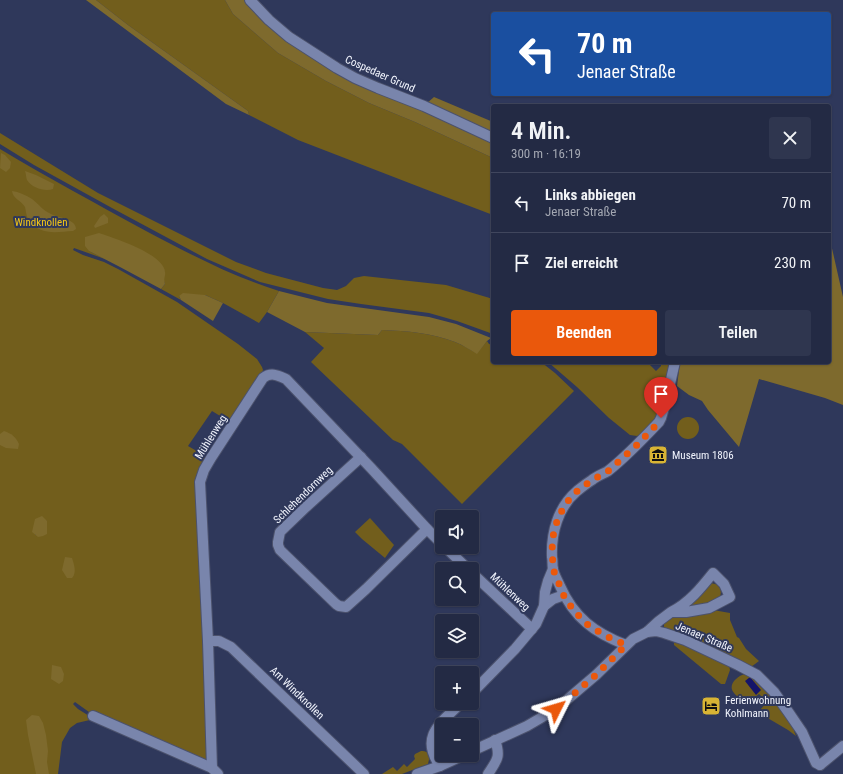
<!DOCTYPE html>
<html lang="de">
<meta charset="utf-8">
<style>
body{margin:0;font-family:"Roboto Condensed",sans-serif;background:#2f364f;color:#f1f3f6;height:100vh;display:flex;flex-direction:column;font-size:15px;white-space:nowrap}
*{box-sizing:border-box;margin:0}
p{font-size:13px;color:#a3a7b2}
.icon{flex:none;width:22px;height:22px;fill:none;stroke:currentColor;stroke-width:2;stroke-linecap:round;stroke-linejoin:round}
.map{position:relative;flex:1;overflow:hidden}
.drawer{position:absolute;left:491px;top:104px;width:340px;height:260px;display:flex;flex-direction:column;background:#232a44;border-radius:4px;box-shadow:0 1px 3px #0004,0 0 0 1px #40465d}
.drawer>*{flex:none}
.guide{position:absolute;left:491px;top:12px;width:340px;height:84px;border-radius:4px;box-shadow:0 1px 3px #0004,0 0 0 1px #40465d;background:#1a4fa0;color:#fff;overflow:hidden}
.controls{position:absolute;left:435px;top:510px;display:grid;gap:8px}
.controls a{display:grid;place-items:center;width:44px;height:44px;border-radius:4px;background:#232a44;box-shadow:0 1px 3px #0004,0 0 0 1px #40465d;font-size:20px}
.pin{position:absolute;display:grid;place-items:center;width:34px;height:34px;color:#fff;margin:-41px -17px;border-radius:50% 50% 50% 0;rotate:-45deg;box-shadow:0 0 4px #0007}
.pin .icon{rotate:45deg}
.me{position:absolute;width:44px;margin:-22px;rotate:50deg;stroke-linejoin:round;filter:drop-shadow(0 0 3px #0008)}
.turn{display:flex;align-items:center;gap:14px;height:84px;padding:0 20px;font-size:18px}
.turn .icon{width:52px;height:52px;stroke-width:2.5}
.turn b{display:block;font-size:28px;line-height:34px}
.round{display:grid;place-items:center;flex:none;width:42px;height:42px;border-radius:4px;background:#2f364f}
.overview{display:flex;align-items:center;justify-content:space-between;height:68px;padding:0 20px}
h1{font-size:24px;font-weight:600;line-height:30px}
.primary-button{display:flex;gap:8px;margin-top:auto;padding:8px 20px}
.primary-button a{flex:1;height:46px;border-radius:4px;background:#ea580c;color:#fff;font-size:16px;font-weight:600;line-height:46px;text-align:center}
.primary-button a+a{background:#2f364f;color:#f1f3f6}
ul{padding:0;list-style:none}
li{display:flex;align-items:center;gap:12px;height:60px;padding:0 20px;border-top:1px solid #40465d}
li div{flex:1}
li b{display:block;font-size:15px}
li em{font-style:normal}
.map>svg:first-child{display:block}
</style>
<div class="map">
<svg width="843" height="774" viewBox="0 0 843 774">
<rect width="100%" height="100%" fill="#2f385b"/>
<g fill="#725e1c" fill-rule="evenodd">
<polygon points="96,0 225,0 233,14 278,53 326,81 369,103 415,122 493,158 493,215 430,191 298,140 249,115 248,111 128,25"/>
<polygon points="0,133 98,193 236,262 266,273 323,288 337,290 346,286 354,278 364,276 446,285 493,299 493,334 457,321 429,313 361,304 328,299 260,282 207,259 112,208 34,165 0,144"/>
<path d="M0,149C48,178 97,204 146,231C190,254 231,276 279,291L267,312L259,323L223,303L205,295L179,296L181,300L161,289L165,284L163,279L165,272L89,251L105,259L74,248L73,250L83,255L104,262L118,269L177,302L238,344L257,359L262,367L263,370L261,375L230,422L212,411L188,446L207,457L200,468L208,761H203L96,714L89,712L75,702L73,704L78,709L94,719L77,723L70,728L62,742L58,774H0ZM35,519L47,521V533L35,535Z"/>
<path d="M382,330C407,331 432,333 455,342C463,345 470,350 477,353L487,341L489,344L493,345V362H533L536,364L538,362H541L555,373L574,391L462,504L402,444L393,440L311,362L324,348L305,332L378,335Z"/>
<polygon points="548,362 647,362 656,371 661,366 661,362 670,362 663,399 657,414 655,418 643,433 637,436 630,435 609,418 577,387"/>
<circle cx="688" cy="428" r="11"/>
<polygon points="370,518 394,545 385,558 362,539 355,532"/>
<path d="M711,583L719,585C729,607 696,607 682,608Z"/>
<polygon points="713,610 730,613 730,620 737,637 739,638 746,649 759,661 751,667 666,630 664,627 664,623 672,617"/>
<polygon points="676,641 729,666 730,670 725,684 721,684 674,645 674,643"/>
<path d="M745,674C764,680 782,711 794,728V731L796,736L788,730L759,713V711L767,702L759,694L747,703C743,700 737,697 734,693C727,685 737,676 745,674Z"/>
<path d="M421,751C426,751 427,752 430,755L428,764L402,774H382L393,767L397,771L404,764L407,767L415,759L414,756L415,754Z"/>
</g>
<g fill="#7e6a2d">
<polygon points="86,0 96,0 128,25 248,111 249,115 226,104"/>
<polygon points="225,0 247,0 312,55 493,141 493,158 415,122 369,103 326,81 278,53 233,14"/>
<polygon points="434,97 493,122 493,135 426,104"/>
<polygon points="1,153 5,155 11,162 10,168 6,172 0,168"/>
<path d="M25,171L36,175L54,184L53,189C45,192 32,188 27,180C26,178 26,173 25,171Z"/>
<path d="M12,191C19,192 26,195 32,199C40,205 41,209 51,214C59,218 76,219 76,229L73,231C56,232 39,236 28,219C26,215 26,211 25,207C21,200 13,199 12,191Z"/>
<polygon points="104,214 108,218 108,223 95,228 94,226 100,217"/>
<path d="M99,233C114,238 164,254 165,272C166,276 163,277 165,284L161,289L120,267L89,251L85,246V237Z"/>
<polygon points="829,235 843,297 843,405 825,398 759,379 739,447 708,410 702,401 689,395 677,386 680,362 829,362"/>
<path d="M279,291L327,303L429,317L456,324L491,338L487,341L477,354C470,350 463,345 455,342C432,333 407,331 382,330L378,335L305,332L267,312Z"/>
<polygon points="183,293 205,295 223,303 213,321 181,300 179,296"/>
<path d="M4,431C12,434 15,436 19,444L18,449L6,448L0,445V434Z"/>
<polygon points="42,516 47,521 47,534 43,536 38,537 32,532 35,519"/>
<path d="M65,557L72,558C74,564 77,573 72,578H67L62,570Z"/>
<polygon points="52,665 61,667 64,674 63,681 59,684 51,679"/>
<polygon points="32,715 39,716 43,723 46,735 48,751 47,762 49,774 36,774 28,735 26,720"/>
</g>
<polygon fill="#151569" points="750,677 761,690 756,695 745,681"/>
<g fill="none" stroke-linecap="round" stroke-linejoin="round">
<g stroke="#4c526d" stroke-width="12">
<g id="minor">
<polyline points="250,0 269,20 289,37 337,68 355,78 378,88 424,106 493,138"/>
<polyline points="361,457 306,507 280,532 278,542 278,545 280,550 336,604 339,606 346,607 366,589 427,529"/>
<polyline points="445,547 468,569"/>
<polyline points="472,573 532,629"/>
<polyline points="544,606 553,599 564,595"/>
<path d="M647,632L659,621L671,612H686L709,608L730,597L724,584L713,573C701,588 689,603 671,612"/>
<polyline points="208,641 219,641 231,647 364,774"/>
<path d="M626,645C595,633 574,618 560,586C558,581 554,575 553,569C552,565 553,561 552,557C551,533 558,507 577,491C582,487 587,483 592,480C597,476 603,474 608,471C627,456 643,439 659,422L661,418L666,401L675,362"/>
<polyline points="472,693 515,649 536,624 544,606 545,592 548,581 553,569"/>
<polyline points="93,716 212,768 218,774"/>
<polyline points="472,751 527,726 556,709 596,675 633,639 647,632 656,631 664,633 685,640 738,665 757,675 774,692 789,713 802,732 816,763 820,765"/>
<polyline points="820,765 843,746"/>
<path d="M440,766C419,736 441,723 461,703"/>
<path d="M212,768L208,641L200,482L204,470L211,458L263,378C271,372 277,375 286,379L371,468L427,529L442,544"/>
<polyline points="417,774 440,766 464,755"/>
<path d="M488,774C497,760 501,757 495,740"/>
</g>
</g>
<use href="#minor" stroke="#7985ac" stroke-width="10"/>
</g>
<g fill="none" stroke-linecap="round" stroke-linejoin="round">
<polyline stroke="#ea580c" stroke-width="7" stroke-dasharray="0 12.6" points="556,709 596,675 626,645 606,636 596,630 587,624 574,611 564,596 553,569 552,540 556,525 558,517 568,501 576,492 592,480 607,472 637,445 659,422 661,418"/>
</g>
<defs>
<g id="museum-square" transform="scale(1)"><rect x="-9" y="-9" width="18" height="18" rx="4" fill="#d8b434" stroke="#2f385b"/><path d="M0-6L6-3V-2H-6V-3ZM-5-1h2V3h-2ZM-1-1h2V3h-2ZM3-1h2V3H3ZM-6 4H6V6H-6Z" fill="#111"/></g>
<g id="hotel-square" transform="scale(1)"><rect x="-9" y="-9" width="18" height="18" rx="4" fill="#d8b434" stroke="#2f385b"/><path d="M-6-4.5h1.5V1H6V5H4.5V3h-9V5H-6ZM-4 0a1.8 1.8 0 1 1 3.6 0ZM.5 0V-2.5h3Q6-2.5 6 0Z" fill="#111"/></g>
</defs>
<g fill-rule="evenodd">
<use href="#museum-square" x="658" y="455"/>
<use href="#hotel-square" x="711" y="706"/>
</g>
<g text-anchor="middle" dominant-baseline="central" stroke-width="4" stroke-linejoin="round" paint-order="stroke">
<g font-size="11" fill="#f1f4fd" stroke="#2f385b">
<text transform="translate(380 74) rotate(24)">Cospedaer Grund</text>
<text transform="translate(211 437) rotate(-58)">Mühlenweg</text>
<text transform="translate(303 495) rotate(-44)">Schlehendornweg</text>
<text transform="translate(510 592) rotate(43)">Mühlenweg</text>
<text transform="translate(704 637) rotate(23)">Jenaer Straße</text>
<text transform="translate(297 693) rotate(44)">Am Windknollen</text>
</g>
<g font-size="11" fill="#f4c715" stroke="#2f385b">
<text x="41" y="222">Windknollen</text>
</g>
<g font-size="11" fill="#f1f4fd" stroke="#2f385b" text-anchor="start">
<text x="672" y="455">Museum 1806</text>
<text x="725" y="700">Ferienwohnung<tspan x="725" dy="13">Kohlmann</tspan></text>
</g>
</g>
</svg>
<div class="controls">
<a><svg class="icon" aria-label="sound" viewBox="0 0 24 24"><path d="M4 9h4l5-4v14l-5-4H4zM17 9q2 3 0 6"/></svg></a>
<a><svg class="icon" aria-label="search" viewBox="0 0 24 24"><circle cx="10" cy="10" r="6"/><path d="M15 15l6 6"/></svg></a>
<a><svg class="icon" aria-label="layers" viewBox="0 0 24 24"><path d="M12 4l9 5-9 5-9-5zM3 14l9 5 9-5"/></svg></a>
<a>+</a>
<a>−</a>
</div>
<div class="pin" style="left:661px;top:418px;background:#d93025"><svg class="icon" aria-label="arrive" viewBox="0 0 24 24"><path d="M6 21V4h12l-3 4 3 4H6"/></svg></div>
<svg class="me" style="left:556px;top:709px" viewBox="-20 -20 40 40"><path d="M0-17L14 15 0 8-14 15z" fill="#ea580c" stroke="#fff" stroke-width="4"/></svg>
<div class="guide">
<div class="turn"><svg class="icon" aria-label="left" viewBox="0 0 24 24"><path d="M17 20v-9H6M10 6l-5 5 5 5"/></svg><div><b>70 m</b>Jenaer Straße</div></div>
</div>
<section class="drawer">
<div class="overview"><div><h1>4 Min.</h1><p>300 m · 16:19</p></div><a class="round"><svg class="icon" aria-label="close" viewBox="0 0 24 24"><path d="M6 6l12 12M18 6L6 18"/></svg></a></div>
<ul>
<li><svg class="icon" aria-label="left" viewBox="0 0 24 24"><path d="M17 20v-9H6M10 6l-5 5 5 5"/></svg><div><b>Links abbiegen</b><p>Jenaer Straße</p></div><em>70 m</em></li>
<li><svg class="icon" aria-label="arrive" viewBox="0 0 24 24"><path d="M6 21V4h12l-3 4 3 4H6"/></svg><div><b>Ziel erreicht</b></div><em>230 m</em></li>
</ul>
<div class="primary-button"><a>Beenden</a><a>Teilen</a></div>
</section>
</div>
